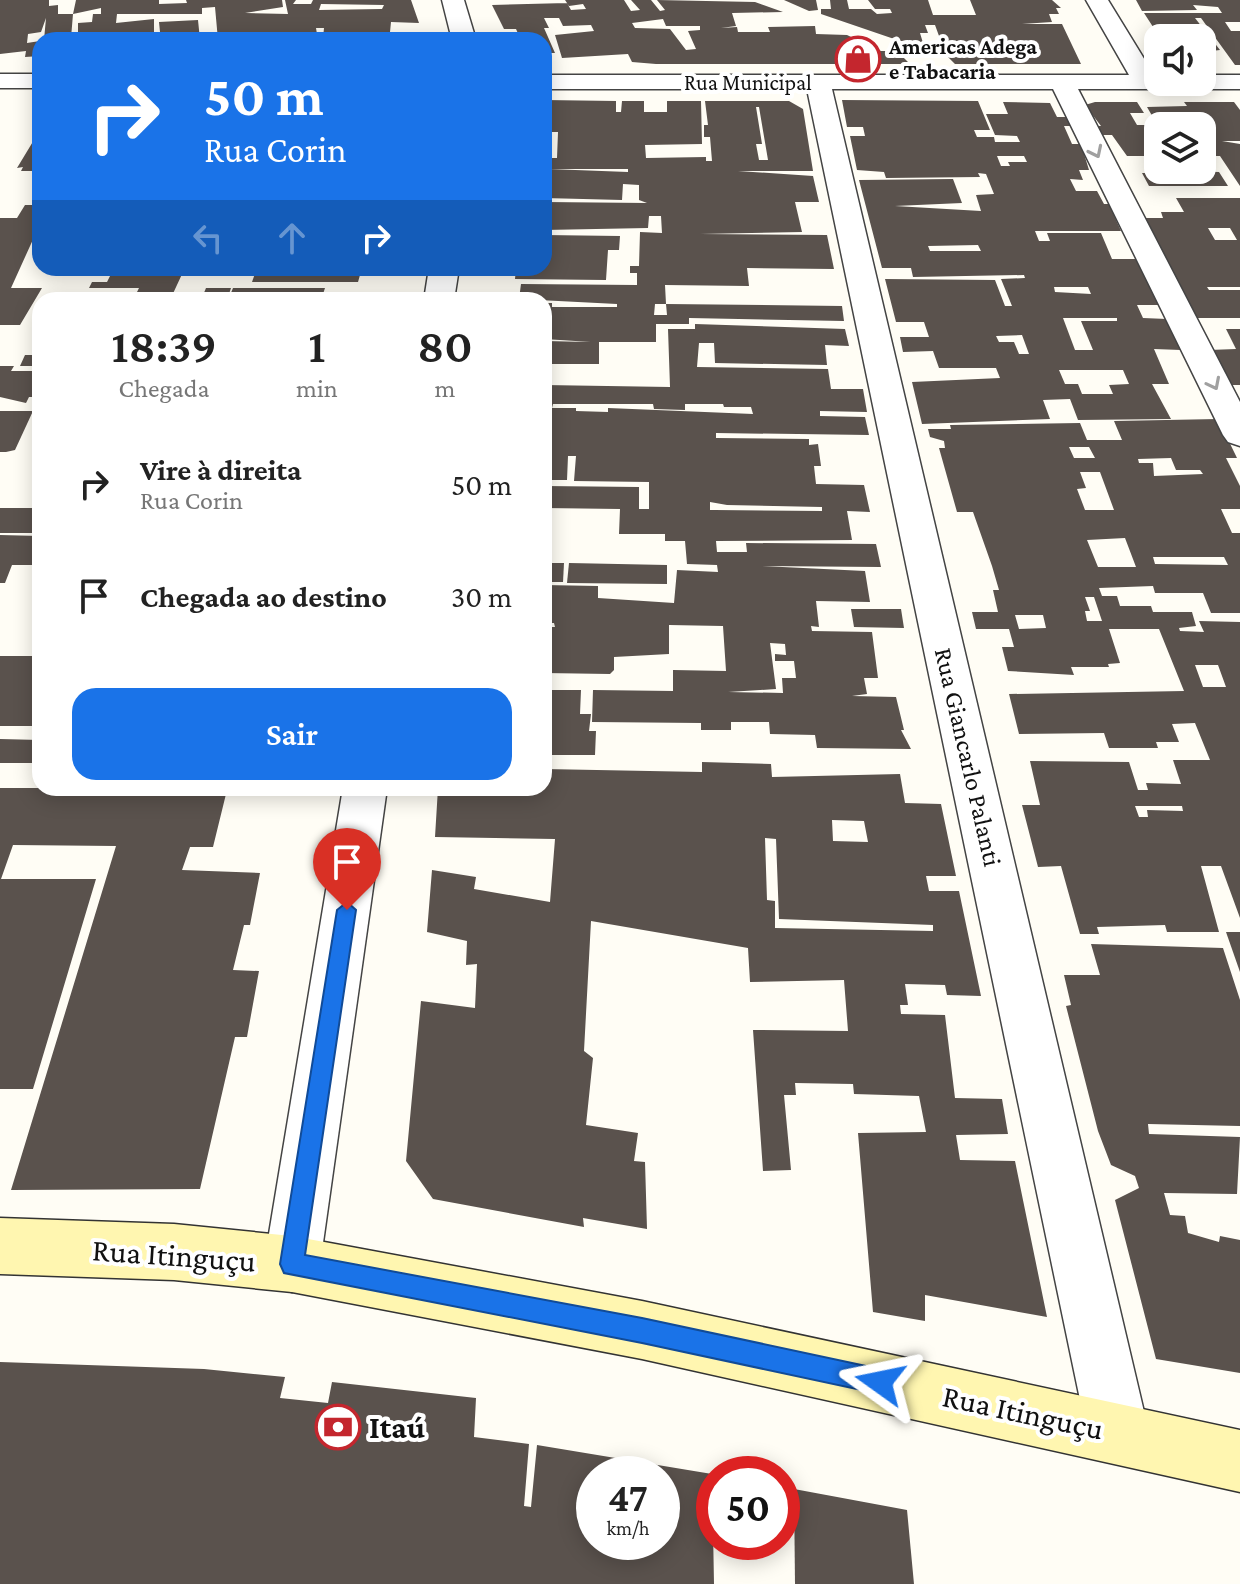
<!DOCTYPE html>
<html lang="pt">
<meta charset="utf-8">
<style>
body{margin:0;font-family:"Crimson Pro",serif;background:#f6f6f6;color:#222;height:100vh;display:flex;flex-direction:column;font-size:30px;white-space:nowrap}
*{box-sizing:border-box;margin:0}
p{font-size:26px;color:#767676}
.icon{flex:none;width:44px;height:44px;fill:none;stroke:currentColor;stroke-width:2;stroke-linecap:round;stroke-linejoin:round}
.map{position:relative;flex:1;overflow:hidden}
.side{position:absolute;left:32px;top:292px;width:520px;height:504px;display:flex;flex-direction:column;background:#fff;border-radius:24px;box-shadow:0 4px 20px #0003}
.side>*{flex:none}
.hud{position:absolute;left:32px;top:32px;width:520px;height:244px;border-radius:24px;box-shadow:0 4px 20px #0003;background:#1a73e8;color:#fff;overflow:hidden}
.buttons{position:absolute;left:1144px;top:24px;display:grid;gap:16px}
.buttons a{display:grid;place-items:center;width:72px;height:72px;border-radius:16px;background:#fff;box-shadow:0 4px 20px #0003;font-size:40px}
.speed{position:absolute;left:576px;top:1456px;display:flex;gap:16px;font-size:40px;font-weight:700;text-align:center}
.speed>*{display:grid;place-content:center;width:104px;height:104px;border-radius:50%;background:#fff;box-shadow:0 4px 20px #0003;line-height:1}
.speed small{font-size:20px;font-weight:400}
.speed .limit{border:12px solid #d22;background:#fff;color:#111}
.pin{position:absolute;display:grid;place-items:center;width:68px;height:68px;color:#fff;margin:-82px -34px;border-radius:50% 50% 50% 0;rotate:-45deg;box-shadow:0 0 8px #0007}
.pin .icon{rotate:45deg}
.me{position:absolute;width:88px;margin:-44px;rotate:282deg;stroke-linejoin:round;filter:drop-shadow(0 0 6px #0008)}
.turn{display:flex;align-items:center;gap:28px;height:168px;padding:0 40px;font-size:36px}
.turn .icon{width:104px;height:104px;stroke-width:2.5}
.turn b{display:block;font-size:56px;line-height:68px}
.lanes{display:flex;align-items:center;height:76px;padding:0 40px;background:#0003;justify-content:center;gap:40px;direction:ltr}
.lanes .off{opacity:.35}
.eta{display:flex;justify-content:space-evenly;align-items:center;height:136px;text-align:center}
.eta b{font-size:48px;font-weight:600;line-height:56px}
.action{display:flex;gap:16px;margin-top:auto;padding:16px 40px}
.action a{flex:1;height:92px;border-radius:24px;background:#1a73e8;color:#fff;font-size:32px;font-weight:600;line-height:92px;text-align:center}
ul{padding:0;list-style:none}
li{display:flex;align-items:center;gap:24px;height:112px;padding:0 40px}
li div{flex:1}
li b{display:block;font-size:30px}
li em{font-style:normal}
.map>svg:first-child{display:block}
</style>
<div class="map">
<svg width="1240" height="1584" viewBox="0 0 1240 1584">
<rect width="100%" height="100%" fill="#fffdf5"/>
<g fill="#5a524d" fill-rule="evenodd">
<path d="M0,0H49V6L58,5V14H73L71,38L78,37V23L92,22L93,14H101V8L73,14L76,0H159V4L187,3L186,0H282L283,7L245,13L288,14L285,0H296L293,4H311L313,0H411L419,23L391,22L390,32H349L347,38H323L324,28H316L318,40H218L215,7L202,8V14H117L116,23L154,19V33L160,32L159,22L198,20L200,40H44L46,18L41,32L28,34L27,43L40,41V56L25,57L26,51L0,54ZM321,4L384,5L382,9L319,10Z"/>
<path d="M565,0H624L631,11L640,10L631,0H651L660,11L665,10L657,0L755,2L783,12L732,13L736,26L721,28L737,27L738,32H770L768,27L815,26L816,34L847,35L881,51H897L910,64H656L632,62L628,54L562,58L555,35L594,31L591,25L563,26L559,18H544L549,28H544L555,53H544V40H521L516,29H504L492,5L567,3L571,10L586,9L583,4L569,6ZM663,19L666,26H700V30L688,31L696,49L686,50L670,29L635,28L632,23Z"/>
<polygon points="784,0 816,0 818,10 809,11"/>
<polygon points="830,0 847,0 849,9 871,9 877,14 892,13 890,9 875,9 868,0 928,0 933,15 976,15 970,0 1052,0 1061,8 1056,8 1059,14 1049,14 1052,22 1022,24 1062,24 1081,64 955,64 946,55 935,25 925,25 928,33 920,33 923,43 900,41 821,14 821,9 831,9"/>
<polygon points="1136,0 1240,0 1240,22 1225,22 1231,31 1240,31 1240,65 1235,65 1201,18 1195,18 1220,50 1203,52 1211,64 1202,64 1202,38 1167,38 1162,30 1155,30 1144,13 1222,13 1218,7 1193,5 1197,10 1142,11"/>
<polygon points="394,33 423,33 426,40 369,40 370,36 393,36"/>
<path d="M544,100L616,101V112H621L622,101H644V112H667V101H701L702,144L645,145L646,158L706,157V161H712L710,137H704V125H708L705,101H789L803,109L813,171H738L813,176L819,202H795L802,232L700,234L827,235L834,269L747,268L749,286L665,285L666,304H655L654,315H667L666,304L842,306L844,321L689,318V324H656V342H599V364H544V341L591,342L544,339V303H552V307H617V304L519,299L521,284L637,285V273H630V266H639L640,232L662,233L661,216H649L648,228L544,230V202L647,203L639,200V185L623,184L622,200L544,198V158H557L558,132H550L549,154H544ZM756,107H759L768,160H759L756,144H762ZM549,169H628V172Z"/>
<path d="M842,100L978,101L990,130H974L977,137H994L995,142H1020L1017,136L995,135L986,114H1008L1003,102L1050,103L1057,117H1068L1073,126H1064L1072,144H1081L1089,170H1079L1083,180L1070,179L1076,191H1097L1104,204H1109L1121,231H1035L1039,241H1050L1047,233H1101L1112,259H1139L1160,305H1137L1143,318L1167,319L1181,350L1154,349L1169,384H1152L1171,419L1078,420L1070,399L1043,400L1050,419L922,424L912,382L1000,378L996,368H939L933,351L903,352L900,337H929L924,322H896L885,279L995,280L1005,306H1012L1001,279L1025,278L1024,275L913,277L911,268H882L859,180L953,179L962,203L895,206L981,211L976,195L994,194L986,174L978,173L980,177L886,178L884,172L857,170L850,136H865L863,127H847ZM997,156H1024L1027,162H1008L1010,166H1001ZM978,245L981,251H930L928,246ZM1054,287H1088L1091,294L1055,292ZM1063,318H1117V321H1081L1093,350H1075ZM1022,335L1029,354H1019L1014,342H999L996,336ZM1059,370H1123L1129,384L1109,385L1113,394H1082L1078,384H1065Z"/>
<polygon points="1095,102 1137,102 1144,113 1130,113 1137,125 1151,125 1158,136 1158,156 1127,156 1112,135 1100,135 1096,126 1101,126 1085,105"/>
<polygon points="1184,102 1234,102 1240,110 1240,141 1222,141 1240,144 1240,186 1220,156 1202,156 1202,143 1211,143 1202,139 1202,128 1205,134 1211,133 1204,121 1197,121 1200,126 1158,126 1147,107 1187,106"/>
<polygon points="40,130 40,167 36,171 21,171 23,167 17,168"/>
<polygon points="1161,170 1219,172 1228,186 1149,186 1142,173 1162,173"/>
<path d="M1176,198H1240V287H1207L1209,290H1240V318H1192L1141,218H1163L1161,212H1184ZM1208,228H1230L1237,240H1215Z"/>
<polygon points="25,205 40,205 40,224 11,288 42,288 20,325 0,325 0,218 17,218"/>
<polygon points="544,235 620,236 619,250 608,250 606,280 515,279 516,268 544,268"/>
<polygon points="257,268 362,268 358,282 252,282"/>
<polygon points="122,269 136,272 183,272 170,300 133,300 139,288 89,288 92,282 107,282 112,272"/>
<polygon points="206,288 231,288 227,300 201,300"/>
<polygon points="233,288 325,288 323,294 366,294 364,300 228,300"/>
<path d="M695,324L845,329L849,346L825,345L827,365L715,363L714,343H699L697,367L828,369L831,389H863L867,412L820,411V416L865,417L869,435L716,433V438L809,439V445L818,444L821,466H814L816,484L864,485L870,512L847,511L852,540L716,541L717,552H747L746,543L876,544L881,567L762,566L865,571L870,602L816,601L819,627L811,626L812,631L872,632L878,678H864L867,694L852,696L896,697L904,730H901L911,749L817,748L815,735L770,734L769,722H731V730H701V723L592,722L593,690L673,691V670L726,671L723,626L669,625V654L614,657V670L610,674L544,673V627H555L554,623H544V585L598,586V598L674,603L677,570L718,572L717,565L687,564L685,541H665V534H619L620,509L544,508V486L639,487V509H649V482L574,481L576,456H568L567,480H544V385L670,387L668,329H695ZM553,404H653L654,409L685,410V404H723L724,407H751L753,414L608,408V412L576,411V408H552ZM710,502L727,505L822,507V511L714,510H710ZM770,643L785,644L786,655L775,654V661H794L796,678H782L783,693L728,692L776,689Z"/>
<polygon points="1226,329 1240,329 1240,385 1228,385 1209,350 1236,349"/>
<polygon points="25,355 40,355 40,366 20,366"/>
<polygon points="0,366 14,366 11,371 40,371 40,397 29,397 26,403 0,397"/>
<polygon points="0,411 33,411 15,450 6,452 0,452"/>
<path d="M1218,419L1237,458H1226L1240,486V509H1221L1232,533H1240V613H1211L1203,593H1155L1153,586L1099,588L1102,596H1117L1120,606H1151L1153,612H1192L1196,626L1179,628L1180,631L1204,632L1199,621L1240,622V918L1221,866H1201L1219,932H1167L1165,925L1097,927L1099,934H1080L1061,866L1038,867L1022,805H1040L1030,761L1129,762L1138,790H1148L1146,783L1181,784L1173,760H1210L1195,723L1172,724L1179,742H1156L1158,748H1109L1104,733L1019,734L1009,694L1184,691L1159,629H1109L1120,663L1108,664L1109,667H1071L1074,675L1008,671L1002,647H1014L1009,629H976L972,612H998L993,590H999L992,566L973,512H957L939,448H945L944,441L930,437L928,429H951L950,425L1080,423L1087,440H1122L1114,421ZM1069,447H1089L1095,458H1074ZM1171,458L1176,470H1200L1203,474L1154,476L1153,463H1139L1138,459ZM1080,472H1100L1114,510H1085L1077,489L1086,488ZM1125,538L1136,567H1098L1087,540ZM1153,557H1224L1228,565L1155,564ZM1085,597H1094L1102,621H1087L1085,611H1090ZM1015,615H1043L1046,628L1019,629ZM1195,665H1218L1226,687H1203ZM1135,806H1182L1183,811L1147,810L1148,817H1139Z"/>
<rect x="0" y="508" width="40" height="25"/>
<polygon points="0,535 40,536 40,565 12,565 5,583 0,583"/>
<polygon points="544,563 564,563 563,582 544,582"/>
<polygon points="569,563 667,565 667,584 567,583"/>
<polygon points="851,609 901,609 904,628 854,627"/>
<rect x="0" y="656" width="40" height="70"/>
<polygon points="544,690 581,690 580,714 591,714 589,731 596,731 595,755 552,755 552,747 544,747"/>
<polygon points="0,739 40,740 40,763 0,763"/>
<path d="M702,762L771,764L772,777L900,774L905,803L941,804L956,876H926L929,891H959L981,996L947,995L945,985L905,984L908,1005H900L901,1014L945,1015L955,1098L1002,1099L1008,1134L956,1135L960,1160L1015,1161L1047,1317L925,1295V1321L873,1312L858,1133L926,1132L919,1096L854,1094L853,1084L795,1083L796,1095H784L791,1170L763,1171L753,1030L848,1031L844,980L750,982L748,948L591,921L584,1051L593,1058L586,1125L638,1133L634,1161L645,1162L647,1229L583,1218L584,1227L433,1199L406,1161L421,1001L475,1008L477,964L466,965L467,941L427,932L432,870L476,877L474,889L550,902L555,839L435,837L438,788H544V769L702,772ZM832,820L864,821L868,842L833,841ZM765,838L776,839L779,919L933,925V931L775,928V901L767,900Z"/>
<polygon points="0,788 271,788 270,795 226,794 213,847 190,847 182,870 260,873 250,925 244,925 233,970 259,971 247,1037 235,1037 200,1189 11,1190 116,846 13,845 1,879 96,879 33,1089 0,1089"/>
<polygon points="1226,932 1240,932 1240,972"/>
<polygon points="1091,944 1223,948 1240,1000 1240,1126 1148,1124 1149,1134 1240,1137 1237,1194 1164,1193 1170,1215 1185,1216 1188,1233 1219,1242 1220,1236 1240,1240 1240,1373 1156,1359 1115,1200 1139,1188 1135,1176 1111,1165 1098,1131 1066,1006 1071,1005 1064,975 1100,975"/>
<path d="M0,1362L204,1369L285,1377L280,1398L328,1403L332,1382L476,1398L474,1437L529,1444L524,1506L531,1507L537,1445L712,1474L714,1584H0ZM594,1474H662V1542H594Z"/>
<polygon points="794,1489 907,1510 914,1584 795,1584"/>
</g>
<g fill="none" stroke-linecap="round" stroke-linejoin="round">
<g stroke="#444" stroke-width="3">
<g id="street">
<polygon points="442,0 464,0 476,40 452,40"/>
<polygon points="1086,0 1108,0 1154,75 1158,75 1158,82 1202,82 1202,75 1240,75 1240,89 1078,89 1240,402 1240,446 1228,442 1223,435 1053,89 832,89 1149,1433 1140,1455 1118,1464 1096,1455 1087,1433 807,89 544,89 544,75 1129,75"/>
<rect x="0" y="74" width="40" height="14"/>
<polygon points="429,268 459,268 454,300 424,300"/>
<polygon points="343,788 387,788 320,1264 312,1284 292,1292 272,1284 264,1264"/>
</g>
</g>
<g stroke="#333" stroke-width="3">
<polygon id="secondary" points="0,1218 174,1224 292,1236 642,1301 1240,1430 1240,1492 642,1359 292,1292 174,1280 0,1274"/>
</g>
<use href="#street" fill="#fff" fill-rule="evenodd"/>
<use href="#secondary" fill="#fff6b0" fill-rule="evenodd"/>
</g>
<defs><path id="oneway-chevron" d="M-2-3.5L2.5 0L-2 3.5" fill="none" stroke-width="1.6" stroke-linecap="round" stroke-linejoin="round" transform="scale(2)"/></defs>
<g stroke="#a0a0a0">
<use href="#oneway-chevron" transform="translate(1096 152) rotate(64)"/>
<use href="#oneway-chevron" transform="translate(1214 384) rotate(63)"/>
</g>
<polygon fill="#1a73e8" stroke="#114b97" stroke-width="2" points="347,902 356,910 305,1255 642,1318 880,1369 889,1373 893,1382 889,1390 880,1394 642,1343 284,1273 280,1264 337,910"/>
<defs>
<g id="shop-ring" transform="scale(2.3)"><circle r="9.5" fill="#fff" stroke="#c4262e" stroke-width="1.5"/><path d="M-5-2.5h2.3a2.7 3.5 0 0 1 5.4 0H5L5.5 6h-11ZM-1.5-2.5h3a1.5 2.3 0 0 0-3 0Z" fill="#c4262e"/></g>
<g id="bank-ring" transform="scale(2.3)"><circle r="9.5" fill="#fff" stroke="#c4262e" stroke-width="1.5"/><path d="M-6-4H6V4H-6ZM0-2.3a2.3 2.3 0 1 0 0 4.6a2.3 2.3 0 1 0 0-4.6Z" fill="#c4262e"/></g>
</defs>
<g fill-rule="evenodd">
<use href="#shop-ring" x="858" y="59"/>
<use href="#bank-ring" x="338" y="1427"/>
</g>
<g text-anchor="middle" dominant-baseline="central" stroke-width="8" stroke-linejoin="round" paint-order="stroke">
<g font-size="22" font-weight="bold" fill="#111" stroke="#fff" text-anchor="start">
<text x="889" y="46">Americas Adega<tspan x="889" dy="25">e Tabacaria</tspan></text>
</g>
<g font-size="22" fill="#111" stroke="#fff">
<text x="748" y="82">Rua Municipal</text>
</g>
<g font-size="26" fill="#111" stroke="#fff">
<text transform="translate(968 757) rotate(77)">Rua Giancarlo Palanti</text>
</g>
<g font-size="32" fill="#111" stroke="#fff">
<text transform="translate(174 1255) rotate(4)">Rua Itinguçu</text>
<text transform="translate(1023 1412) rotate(12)">Rua Itinguçu</text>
</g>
<g font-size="32" font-weight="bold" fill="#111" stroke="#fff" text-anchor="start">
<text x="369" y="1427">Itaú</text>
</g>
</g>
</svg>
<div class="buttons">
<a><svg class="icon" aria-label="sound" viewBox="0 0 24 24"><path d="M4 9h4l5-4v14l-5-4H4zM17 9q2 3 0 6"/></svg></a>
<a><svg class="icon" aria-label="layers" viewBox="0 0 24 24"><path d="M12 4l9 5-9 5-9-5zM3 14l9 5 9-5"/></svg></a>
</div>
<div class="speed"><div>47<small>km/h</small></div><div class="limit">50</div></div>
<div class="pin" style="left:347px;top:910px;background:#d93025"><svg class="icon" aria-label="arrive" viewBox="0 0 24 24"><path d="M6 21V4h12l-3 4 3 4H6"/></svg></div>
<svg class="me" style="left:880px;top:1382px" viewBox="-20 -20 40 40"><path d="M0-17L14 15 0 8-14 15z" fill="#1a73e8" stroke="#fff" stroke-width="4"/></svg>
<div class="hud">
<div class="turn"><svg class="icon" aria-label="right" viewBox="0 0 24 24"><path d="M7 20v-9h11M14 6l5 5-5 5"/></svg><div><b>50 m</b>Rua Corin</div></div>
<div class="lanes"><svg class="icon off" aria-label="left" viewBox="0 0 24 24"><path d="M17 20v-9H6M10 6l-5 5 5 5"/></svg><svg class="icon off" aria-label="ahead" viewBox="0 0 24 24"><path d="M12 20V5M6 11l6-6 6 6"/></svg><svg class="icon" aria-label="right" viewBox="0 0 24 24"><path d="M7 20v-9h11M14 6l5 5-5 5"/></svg></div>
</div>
<section class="side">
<div class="eta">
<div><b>18:39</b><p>Chegada</p></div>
<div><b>1</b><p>min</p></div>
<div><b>80</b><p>m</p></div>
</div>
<ul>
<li><svg class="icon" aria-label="right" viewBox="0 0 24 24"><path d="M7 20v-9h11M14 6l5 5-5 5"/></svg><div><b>Vire à direita</b><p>Rua Corin</p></div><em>50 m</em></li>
<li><svg class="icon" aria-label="arrive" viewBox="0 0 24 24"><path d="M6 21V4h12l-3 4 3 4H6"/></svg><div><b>Chegada ao destino</b></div><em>30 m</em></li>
</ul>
<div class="action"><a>Sair</a></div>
</section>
</div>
